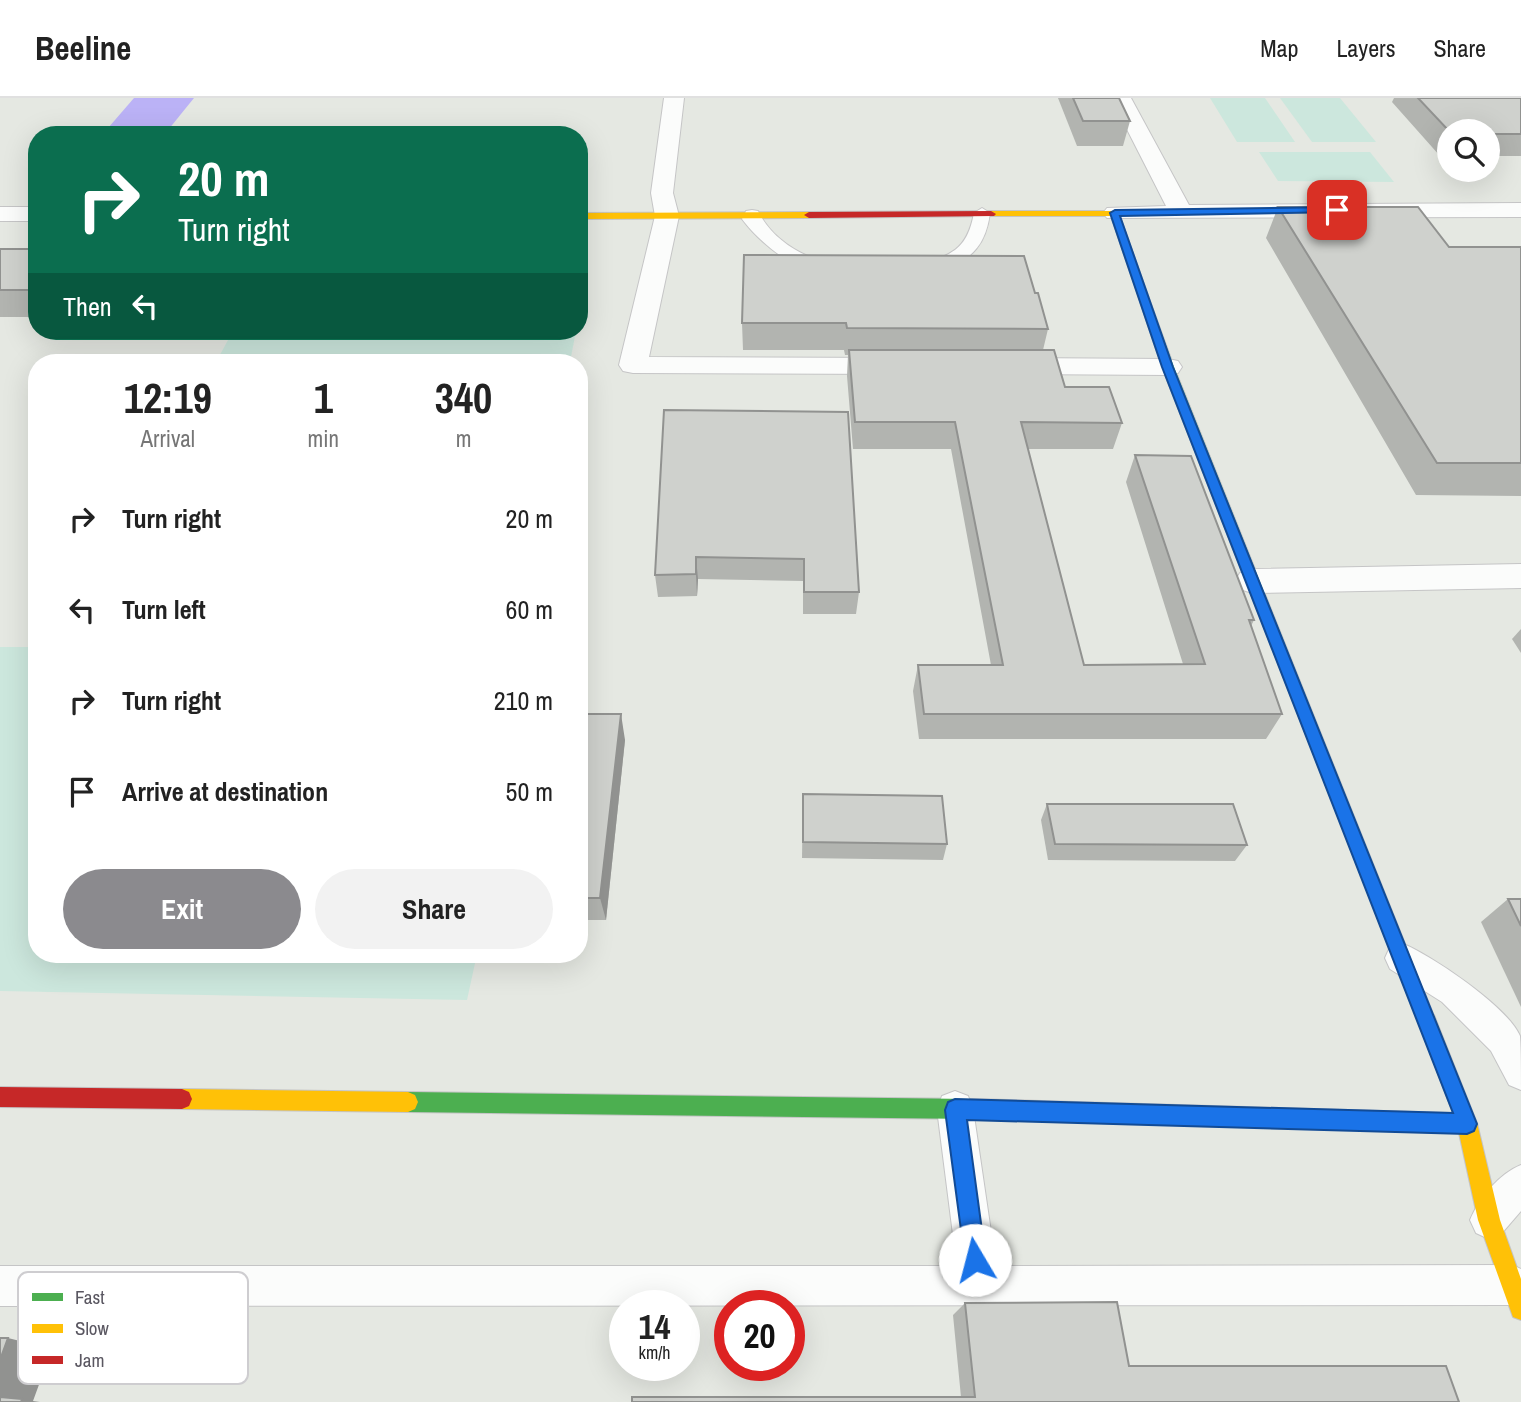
<!DOCTYPE html>
<style>
body{margin:0;font-family:"Archivo Narrow",sans-serif;background:#f2f2f2;color:#222;height:100vh;display:flex;flex-direction:column;font-size:26px;white-space:nowrap}
*{box-sizing:border-box;margin:0}
p{font-size:23px;color:#767676}
.icon{flex:none;width:38px;height:38px;fill:none;stroke:currentColor;stroke-width:2;stroke-linecap:round;stroke-linejoin:round}
.map{position:relative;flex:1;overflow:hidden}
.sheet{position:absolute;left:28px;top:256px;width:560px;height:609px;display:flex;flex-direction:column;background:#fff;border-radius:28px;box-shadow:0 7px 28px #0002}
.sheet>*{flex:none}
.guide{position:absolute;left:28px;top:28px;width:560px;height:214px;border-radius:28px;box-shadow:0 7px 28px #0002;background:#0b6e4f;color:#fff;overflow:hidden}
.tools{position:absolute;left:1437px;top:21px;display:grid;gap:14px}
.tools a{display:grid;place-items:center;width:63px;height:63px;border-radius:50%;background:#fff;box-shadow:0 7px 28px #0002;font-size:35px}
.speed{position:absolute;left:609px;top:1192px;display:flex;gap:14px;font-size:35px;font-weight:700;text-align:center}
.speed>*{display:grid;place-content:center;width:91px;height:91px;border-radius:50%;background:#fff;box-shadow:0 7px 28px #0002;line-height:1}
.speed small{font-size:18px;font-weight:400}
.speed .limit{border:10px solid #d22;background:#fff;color:#111}
.pin{position:absolute;display:grid;place-items:center;width:60px;height:60px;color:#fff;margin:-30px;border-radius:14px;box-shadow:0 4px 10px #0006}
.me{position:absolute;width:77px;margin:-38px;rotate:352deg;stroke-linejoin:round;filter:drop-shadow(0 0 5px #0008)}
.turn{display:flex;align-items:center;gap:24px;height:147px;padding:0 35px;font-size:32px}
.turn .icon{width:91px;height:91px;stroke-width:2.5}
.turn b{display:block;font-size:49px;line-height:60px}
.then{display:flex;align-items:center;height:66px;padding:0 35px;background:#0003;gap:14px;font-size:26px}
.eta{display:flex;justify-content:space-evenly;align-items:center;height:119px;text-align:center}
.eta b{font-size:42px;font-weight:700;line-height:49px}
.action{display:flex;gap:14px;margin-top:auto;padding:14px 35px}
.action a{flex:1;height:80px;border-radius:42px;background:#8b8a8e;color:#fff;font-size:28px;font-weight:700;line-height:80px;text-align:center}
.action a+a{background:#f2f2f2;color:#222}
ul{padding:0;list-style:none}
li{display:flex;align-items:center;gap:21px;height:91px;padding:0 35px}
li div{flex:1}
li b{display:block;font-size:26px}
li em{font-style:normal}
header{display:flex;align-items:center;gap:42px;box-sizing:border-box;height:98px;padding:0 35px;background:#fff;border-bottom:2px solid #e0e0e0}
header strong{font-size:33px}
nav{display:flex;gap:38px;margin-inline-start:auto;font-size:24px}
.map>svg:first-child{display:block}
</style>
<header>
<strong>Beeline</strong>
<nav><a>Map</a><a>Layers</a><a>Share</a></nav>
</header>
<div class="map">
<svg width="1521" height="1304" viewBox="0 0 1521 1304">
<rect width="100%" height="100%" fill="#e5e8e2"/>
<g fill="#cce7dd">
<polygon points="1210,0 1265,0 1295,44 1237,44"/>
<polygon points="1280,0 1340,0 1376,44 1312,44"/>
<polygon points="1259,54 1370,54 1394,84 1278,83"/>
<polygon points="233,233 576,233 570,264 216,264"/>
<polygon points="0,549 37,549 37,856 477,856 467,902 0,893"/>
</g>
<polygon fill="#bbb2f6" points="134,0 194,0 164,37 102,37"/>
<g fill="none" stroke-linecap="round" stroke-linejoin="round">
<g stroke="#c5c5c6" stroke-width="2">
<g id="lane">
<path d="M982,110L990,115C986,145 973,162 943,171C934,174 925,177 916,175L913,171L916,167C950,158 967,153 974,115Z"/>
<path d="M752,112L758,113C768,134 788,150 810,159C819,163 829,163 835,170L832,174C802,181 759,144 742,121L746,113Z"/>
<path d="M1401,845C1430,856 1508,909 1520,938C1521,952 1521,976 1521,992L1509,987L1491,953L1442,904L1390,871L1385,860L1390,849Z"/>
<polygon points="955,993 968,998 973,1011 996,1168 1512,1167 1521,1171 1521,1203 1512,1207 0,1208 0,1168 957,1168 937,1011 942,998"/>
<path d="M1521,1067V1113L1502,1135L1489,1141L1476,1135L1470,1122C1479,1100 1499,1076 1521,1067Z"/>
</g>
</g>
<g stroke="#c5c5c6" stroke-width="2">
<g id="street">
<polygon points="664,0 684,0 673,95 679,118 649,259 899,260 909,262 913,268 909,274 899,276 633,275 623,273 619,267 655,118 651,95"/>
<polygon points="1111,0 1131,0 1189,107 1521,105 1521,119 1107,120 1103,115 1107,110 1166,108"/>
<rect x="0" y="109" width="37" height="14"/>
<polygon points="1008,260 1168,261 1178,263 1182,269 1178,275 1168,277 1008,276 998,274 994,268 998,262"/>
<polygon points="1521,466 1521,490 1252,495 1240,491 1235,483 1240,475 1252,471"/>
</g>
</g>
<g stroke="#c4c4c5" stroke-width="2">
<g id="fast">
<polygon points="1141,201 1150,203 1174,269 1436,923 1434,929 1427,932 1420,929 1418,923 1162,269 1140,203"/>
<polygon points="408,994 972,1001 979,1004 982,1011 979,1018 972,1021 408,1014 401,1011 398,1004 401,997"/>
</g>
</g>
<g stroke="#c4c4c5" stroke-width="2">
<g id="slow">
<polygon points="991,113 1118,113 1150,203 1145,206 1140,203 1111,118 988,118 986,116"/>
<polygon points="579,115 809,114 814,117 809,120 579,121"/>
<polygon points="1427,914 1434,917 1477,1025 1500,1122 1521,1181 1521,1222 1513,1219 1478,1122 1459,1035 972,1021 965,1018 962,1011 965,1004 972,1001 1453,1015 1418,923 1420,917"/>
<polygon points="182,991 408,994 415,997 418,1004 415,1011 408,1014 182,1011 175,1008 172,1001 175,994"/>
</g>
</g>
<g stroke="#c4c4c5" stroke-width="2">
<g id="jam">
<polygon points="991,113 996,116 994,118 809,120 804,117 809,114"/>
<polygon points="0,989 182,991 189,994 192,1001 189,1008 182,1011 0,1009"/>
</g>
</g>
<use href="#lane" fill="#fbfcfb" fill-rule="evenodd"/>
<use href="#street" fill="#fbfcfb" fill-rule="evenodd"/>
<use href="#fast" fill="#4caf50" fill-rule="evenodd"/>
<use href="#slow" fill="#ffc107" fill-rule="evenodd"/>
<use href="#jam" fill="#c62828" fill-rule="evenodd"/>
</g>
<g fill="#b2b4b0">
<polygon points="1058,0 1119,0 1130,23 1123,48 1077,48"/>
<polygon points="1394,0 1521,0 1521,58 1488,58 1488,33 1449,33 1449,58 1440,58 1392,4"/>
<polygon points="1278,109 1449,149 1521,149 1521,398 1416,397 1266,140"/>
<rect x="0" y="151" width="37" height="68"/>
<polygon points="1035,195 1048,231 1043,252 1065,289 1122,325 1113,351 1028,351 1084,567 1183,566 1126,384 1135,357 1254,522 1251,528 1282,616 1266,641 919,641 913,593 918,567 991,567 951,351 853,351 847,278 848,257 845,257 844,252 743,252 742,225"/>
<polygon points="664,312 859,494 856,516 803,516 803,483 698,481 697,498 658,499 655,477"/>
<polygon points="1521,531 1521,555 1512,541"/>
<polygon points="579,616 625,642 606,822 579,822"/>
<polygon points="803,696 947,746 943,762 802,760"/>
<polygon points="1047,706 1247,747 1235,763 1048,762 1041,722"/>
<polygon points="1508,801 1521,801 1521,909 1481,824"/>
<polygon points="965,1205 1129,1268 1459,1304 961,1299 953,1217"/>
</g>
<g fill="#919290">
<polygon points="696,459 698,481 697,498 696,476"/>
<polygon points="621,616 625,642 606,822 600,800"/>
<polygon points="8,1240 52,1251 33,1303 40,1304 21,1304 0,1300 0,1262"/>
</g>
<g fill="#cfd1cd" stroke="#919290" stroke-width="2">
<polygon points="1073,0 1119,0 1130,23 1083,23"/>
<polygon points="1418,0 1521,0 1521,36 1488,36 1488,33 1449,33"/>
<polygon points="1278,109 1418,109 1449,149 1521,149 1521,365 1437,365"/>
<rect x="0" y="151" width="37" height="41"/>
<polygon points="744,157 1024,158 1035,195 1038,195 1048,231 847,230 846,225 742,225"/>
<polygon points="849,252 1054,252 1065,289 1109,289 1122,325 1021,324 1084,567 1205,566 1135,357 1191,358 1254,522 1249,522 1282,616 924,616 918,567 1003,567 955,324 855,324"/>
<polygon points="664,312 848,314 859,494 804,494 804,461 696,459 696,476 655,477"/>
<polygon points="579,616 621,616 600,800 579,800"/>
<polygon points="803,696 942,698 947,746 803,744"/>
<polygon points="1047,706 1233,706 1247,747 1055,746"/>
<polygon points="1508,801 1521,801 1521,828"/>
<polygon points="1117,1204 1129,1268 1446,1268 1459,1304 632,1304 632,1299 975,1299 965,1205"/>
<polygon points="0,1240 8,1240 0,1262"/>
<polygon points="0,1299 22,1301 21,1304 0,1304"/>
</g>
<polygon fill="#1a73e8" stroke="#114b97" stroke-width="2" points="1337,109 1341,110 1341,114 1120,118 1173,269 1477,1026 1474,1033 1467,1036 967,1022 986,1162 983,1170 975,1173 968,1170 965,1162 945,1012 948,1004 955,1001 1453,1015 1162,269 1110,115 1115,112"/>
<rect x="18" y="1174" width="230" height="112" rx="10" fill="#fff" stroke="#cecdd0" stroke-width="2"/>
<rect x="32" y="1195" width="31" height="8" fill="#4caf50"/>
<rect x="32" y="1226" width="31" height="9" fill="#ffc107"/>
<rect x="32" y="1258" width="31" height="8" fill="#c62828"/>
<g font-size="19" fill="#5a5761">
<text x="75" y="1206">Fast</text>
<text x="75" y="1237">Slow</text>
<text x="75" y="1269">Jam</text>
</g>
</svg>
<div class="tools">
<a><svg class="icon" aria-label="search" viewBox="0 0 24 24"><circle cx="10" cy="10" r="6"/><path d="M15 15l6 6"/></svg></a>
</div>
<div class="speed"><div>14<small>km/h</small></div><div class="limit">20</div></div>
<div class="pin" style="left:1337px;top:112px;background:#d93025"><svg class="icon" aria-label="arrive" viewBox="0 0 24 24"><path d="M6 21V4h12l-3 4 3 4H6"/></svg></div>
<svg class="me" style="left:975px;top:1162px" viewBox="-20 -20 40 40"><circle r="19" fill="#fff"/><path d="M0-13L10 11 0 6-10 11z" fill="#1a73e8"/></svg>
<div class="guide">
<div class="turn"><svg class="icon" aria-label="right" viewBox="0 0 24 24"><path d="M7 20v-9h11M14 6l5 5-5 5"/></svg><div><b>20 m</b>Turn right</div></div>
<div class="then">Then<svg class="icon" aria-label="left" viewBox="0 0 24 24"><path d="M17 20v-9H6M10 6l-5 5 5 5"/></svg></div>
</div>
<section class="sheet">
<div class="eta">
<div><b>12:19</b><p>Arrival</p></div>
<div><b>1</b><p>min</p></div>
<div><b>340</b><p>m</p></div>
</div>
<ul>
<li><svg class="icon" aria-label="right" viewBox="0 0 24 24"><path d="M7 20v-9h11M14 6l5 5-5 5"/></svg><div><b>Turn right</b></div><em>20 m</em></li>
<li><svg class="icon" aria-label="left" viewBox="0 0 24 24"><path d="M17 20v-9H6M10 6l-5 5 5 5"/></svg><div><b>Turn left</b></div><em>60 m</em></li>
<li><svg class="icon" aria-label="right" viewBox="0 0 24 24"><path d="M7 20v-9h11M14 6l5 5-5 5"/></svg><div><b>Turn right</b></div><em>210 m</em></li>
<li><svg class="icon" aria-label="arrive" viewBox="0 0 24 24"><path d="M6 21V4h12l-3 4 3 4H6"/></svg><div><b>Arrive at destination</b></div><em>50 m</em></li>
</ul>
<div class="action"><a>Exit</a><a>Share</a></div>
</section>
</div>
